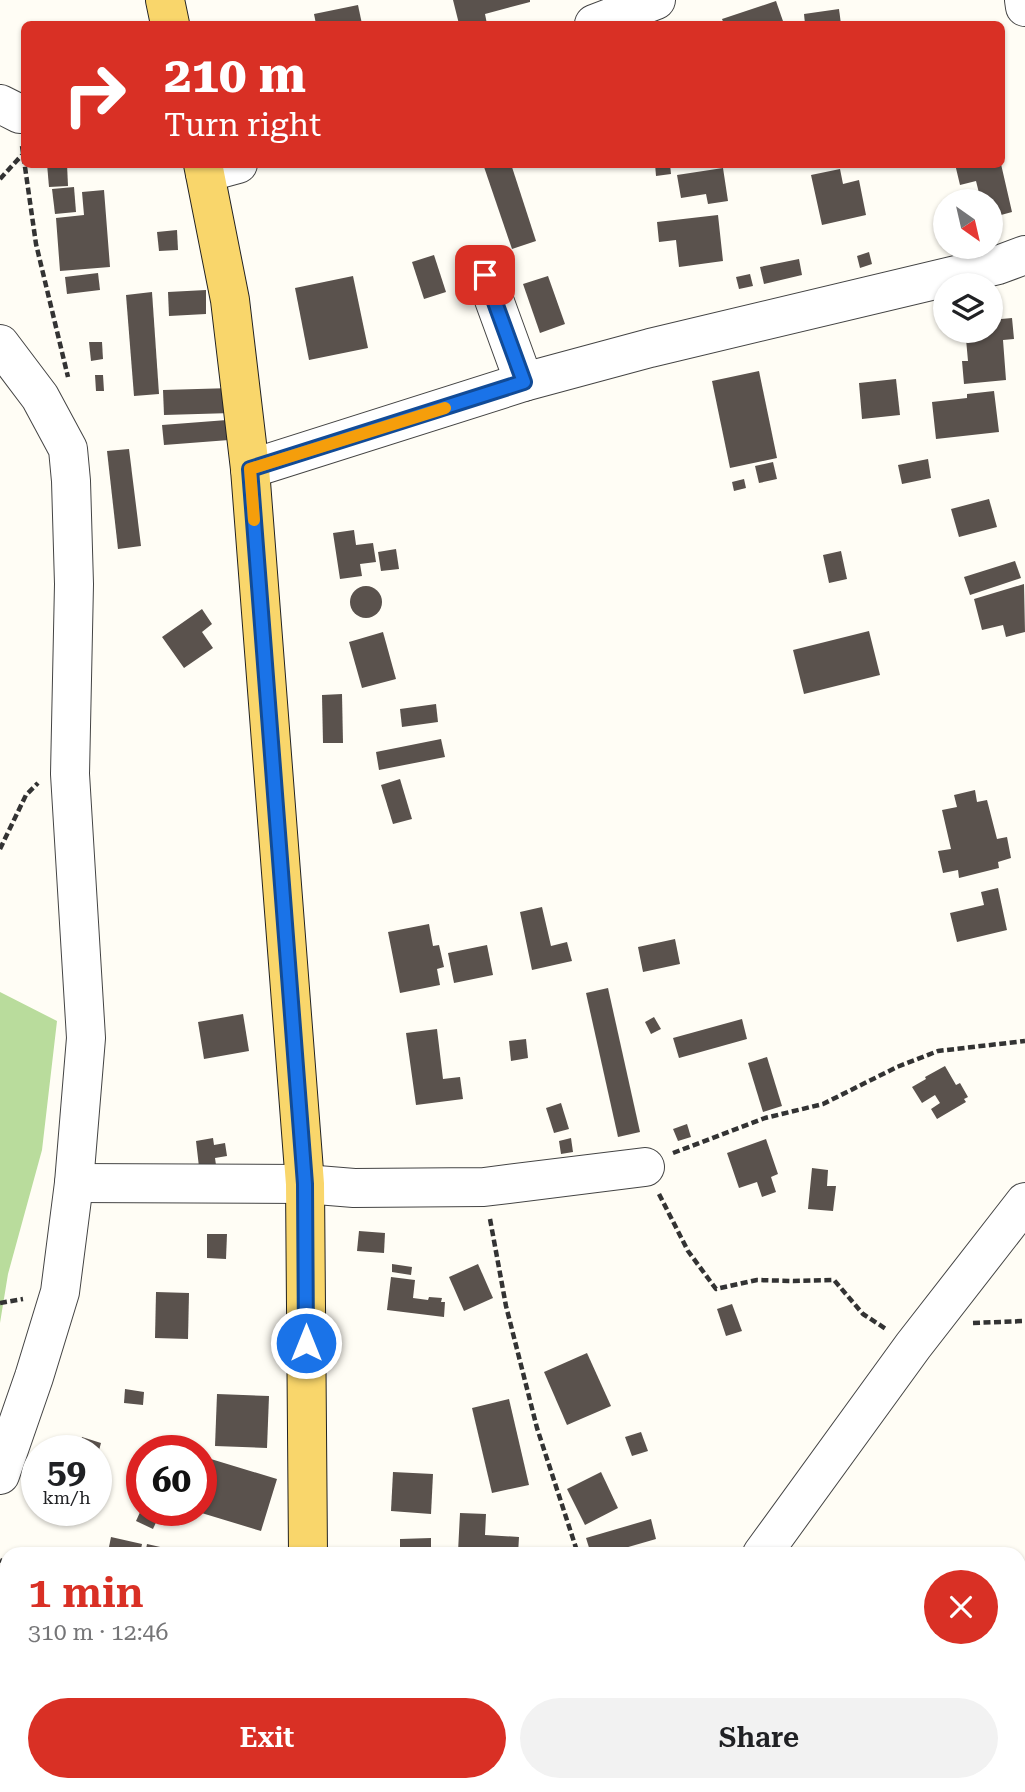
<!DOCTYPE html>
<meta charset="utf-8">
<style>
body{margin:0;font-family:"Roboto Serif",serif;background:#f2f2f2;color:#202124;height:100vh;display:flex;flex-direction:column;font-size:26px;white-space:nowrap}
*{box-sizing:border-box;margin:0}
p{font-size:23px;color:#757577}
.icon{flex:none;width:38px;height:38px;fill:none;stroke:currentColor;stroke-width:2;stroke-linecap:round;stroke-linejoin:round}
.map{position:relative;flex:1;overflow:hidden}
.details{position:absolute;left:0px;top:1547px;width:1026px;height:245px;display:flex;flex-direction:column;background:#fff;border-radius:21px 21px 0 0;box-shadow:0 2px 5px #0004}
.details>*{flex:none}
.top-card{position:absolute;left:21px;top:21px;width:984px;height:147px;border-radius:10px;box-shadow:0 2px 5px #0004;background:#d93025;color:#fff;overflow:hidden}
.needle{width:46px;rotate:146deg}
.controls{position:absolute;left:933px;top:189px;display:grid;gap:14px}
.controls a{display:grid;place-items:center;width:70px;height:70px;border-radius:50%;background:#fff;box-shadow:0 2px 5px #0004;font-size:35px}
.speed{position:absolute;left:21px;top:1435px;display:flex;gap:14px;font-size:35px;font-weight:700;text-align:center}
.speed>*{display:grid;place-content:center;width:91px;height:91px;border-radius:50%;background:#fff;box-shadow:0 2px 5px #0004;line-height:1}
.speed small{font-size:18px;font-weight:400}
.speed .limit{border:10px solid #d22;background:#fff;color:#111}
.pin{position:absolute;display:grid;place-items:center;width:60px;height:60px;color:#fff;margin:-30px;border-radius:14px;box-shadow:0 4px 10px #0006}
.me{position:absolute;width:77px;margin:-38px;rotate:0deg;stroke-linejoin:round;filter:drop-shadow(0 0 5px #0008)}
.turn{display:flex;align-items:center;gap:24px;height:147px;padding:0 28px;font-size:32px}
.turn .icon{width:91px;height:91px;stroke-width:2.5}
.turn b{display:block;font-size:49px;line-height:60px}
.round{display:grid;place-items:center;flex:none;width:74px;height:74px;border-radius:37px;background:#f2f2f2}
.head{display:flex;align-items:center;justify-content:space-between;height:119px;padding:0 28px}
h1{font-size:42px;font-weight:600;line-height:52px;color:#d93025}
.action{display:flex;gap:14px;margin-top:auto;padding:14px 28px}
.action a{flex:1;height:80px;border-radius:42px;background:#d93025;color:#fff;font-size:28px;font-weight:600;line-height:80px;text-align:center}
.action a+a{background:#f2f2f2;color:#202124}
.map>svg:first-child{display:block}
</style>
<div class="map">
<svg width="1025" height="1792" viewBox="0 0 1025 1792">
<rect width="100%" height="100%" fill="#fffdf5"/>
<polygon fill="#b9dc9c" points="0,992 57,1021 42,1150 8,1274 0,1323"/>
<g fill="#5a524d">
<polygon points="453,0 530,0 530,2 485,14 487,24 459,24"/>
<polygon points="776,1 784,24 724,24 722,19"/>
<polygon points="358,5 362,24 316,24 314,14"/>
<polygon points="839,9 841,24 805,24 804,14"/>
<polygon points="47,164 67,164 68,186 49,187"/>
<polygon points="483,164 511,164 536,241 512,249"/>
<polygon points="655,164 670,164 671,174 656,176"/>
<polygon points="955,164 1001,164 1012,212 990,218 990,201 981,201 976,181 960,185"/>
<polygon points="723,168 728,201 708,204 706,194 681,198 677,175"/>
<polygon points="840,169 843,184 859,180 866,215 822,225 811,175"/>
<polygon points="74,187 76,212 55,214 52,189"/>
<polygon points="104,190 110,267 60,271 56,218 84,215 82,192"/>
<polygon points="718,215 723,261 679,267 676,240 659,242 657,222"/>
<polygon points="177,230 178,250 159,251 157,232"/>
<polygon points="869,252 872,264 860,268 857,256"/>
<polygon points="434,255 446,292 424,299 412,262"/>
<polygon points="799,259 802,275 764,284 760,267"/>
<polygon points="98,273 100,290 67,294 65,277"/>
<polygon points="750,274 753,286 739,289 736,277"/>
<polygon points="353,276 368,348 309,360 295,288"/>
<polygon points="548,276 565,324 540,333 523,284"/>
<polygon points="206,290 206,314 169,316 168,292"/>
<polygon points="152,292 159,394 134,396 126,295"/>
<polygon points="1012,318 1014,339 1003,340 1006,380 964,384 962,361 968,361 966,339 980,338 979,331 990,331 990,320"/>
<polygon points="89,342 102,342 103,359 91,361"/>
<polygon points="759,371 777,458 730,468 712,381"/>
<polygon points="95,375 103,375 104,391 96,391"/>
<polygon points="896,379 900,415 862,419 859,383"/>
<polygon points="232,388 232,413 164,415 163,390"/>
<polygon points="994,391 999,432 936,439 932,402 967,398 967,394"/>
<polygon points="227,420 229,440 164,445 162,425"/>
<polygon points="129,449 141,546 118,549 107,451"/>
<polygon points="928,459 931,478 902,484 898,465"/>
<polygon points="773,462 777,479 759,483 755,466"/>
<polygon points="744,479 746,488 734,491 732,482"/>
<polygon points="989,499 997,527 959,537 951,509"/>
<polygon points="354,530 356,545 373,543 376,562 360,564 362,576 340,579 333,533"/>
<polygon points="396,549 399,569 381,571 378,552"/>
<polygon points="841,551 847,579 829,583 823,555"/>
<polygon points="1015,561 1021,578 970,595 964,577"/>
<polygon points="1024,584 1025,632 1006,637 1003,625 982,630 974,599"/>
<circle cx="366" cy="602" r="16"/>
<polygon points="202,609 212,624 202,632 213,648 184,668 162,637"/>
<polygon points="869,631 880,675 804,694 793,650"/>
<polygon points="383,632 396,679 362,688 349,642"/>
<polygon points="342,694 343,743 323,743 322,695"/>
<polygon points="436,704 438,722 402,727 400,709"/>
<polygon points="441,739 445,757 379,770 376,752"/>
<polygon points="400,779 412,819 393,824 381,785"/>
<polygon points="975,790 977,802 987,800 997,839 1007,837 1011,858 998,862 999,868 959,878 958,870 943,873 938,851 951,849 942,810 957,807 954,795"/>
<polygon points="998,888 1007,930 957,942 950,913 984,905 981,892"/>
<polygon points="542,907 551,946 567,942 572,961 532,970 520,912"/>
<polygon points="429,924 433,946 439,945 444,967 437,969 440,985 400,993 388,932"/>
<polygon points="675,939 680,964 643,972 638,947"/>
<polygon points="487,945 493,975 454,983 448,953"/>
<polygon points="608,988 640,1132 618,1137 586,993"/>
<polygon points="243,1014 249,1051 204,1059 198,1022"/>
<polygon points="654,1017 661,1029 651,1034 645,1022"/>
<polygon points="742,1019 747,1039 679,1058 673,1038"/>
<polygon points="437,1029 443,1079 460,1077 463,1099 416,1105 406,1033"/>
<polygon points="526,1039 528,1058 511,1061 509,1041"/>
<polygon points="767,1057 782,1106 763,1112 748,1063"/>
<polygon points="945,1066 956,1085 960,1083 968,1097 964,1099 966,1102 937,1119 931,1109 940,1103 935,1095 922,1103 912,1087 926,1079 925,1077"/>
<polygon points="561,1103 569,1129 554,1133 546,1108"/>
<polygon points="687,1124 691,1137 678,1141 673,1129"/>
<polygon points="213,1138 214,1145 225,1143 227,1156 215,1158 216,1165 199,1167 196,1141"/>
<polygon points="571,1138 573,1152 561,1154 559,1141"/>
<polygon points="766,1139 778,1174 771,1177 776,1192 762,1197 757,1182 739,1188 727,1153"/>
<polygon points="812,1168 828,1170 827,1186 836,1186 833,1211 808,1209"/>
<polygon points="359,1231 385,1233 384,1253 357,1251"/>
<polygon points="207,1234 227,1234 226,1259 207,1258"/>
<polygon points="392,1264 412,1267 411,1275 392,1272"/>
<polygon points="478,1264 493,1298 464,1311 449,1277"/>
<polygon points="391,1277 415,1280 413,1298 428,1300 429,1297 442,1298 441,1302 445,1302 444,1317 387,1310"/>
<polygon points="156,1292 189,1293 188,1339 155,1338"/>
<polygon points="732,1304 742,1331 726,1336 717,1309"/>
<polygon points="587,1353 611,1406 567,1425 544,1372"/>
<polygon points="125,1389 144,1392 143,1405 124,1403"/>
<polygon points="217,1394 269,1396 267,1448 215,1446"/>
<polygon points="509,1399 529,1485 492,1493 472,1408"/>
<polygon points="641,1432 648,1451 632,1456 625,1437"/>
<polygon points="82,1437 101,1443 97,1458 96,1451 78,1451"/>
<polygon points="201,1456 277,1479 261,1531 195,1511 201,1510"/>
<polygon points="393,1472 433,1474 431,1514 391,1511"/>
<polygon points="601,1472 618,1508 585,1525 567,1489"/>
<polygon points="141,1510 158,1518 153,1529 136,1521"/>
<polygon points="460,1513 486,1514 485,1535 519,1537 518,1554 458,1552"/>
<polygon points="651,1519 656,1539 604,1554 591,1554 586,1538"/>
<polygon points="111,1537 142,1544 140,1554 119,1554 108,1552"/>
<polygon points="431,1538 431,1554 400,1554 400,1539"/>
<polygon points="147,1544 187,1553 187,1554 145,1554"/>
<polygon points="0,1684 7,1685 7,1714 1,1740"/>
<polygon points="78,1785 116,1785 115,1792 78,1792"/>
<rect x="168" y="1785" width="33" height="7"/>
<rect x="230" y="1785" width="41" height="7"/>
<polygon points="364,1785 428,1785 427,1792 363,1792"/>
</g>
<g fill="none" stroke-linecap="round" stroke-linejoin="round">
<g stroke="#444" stroke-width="40">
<g id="minor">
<polyline points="1024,0 1025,7"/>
<polyline points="594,24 656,0"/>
<polyline points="0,104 20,114 24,113"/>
<polyline points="205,173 238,164"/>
<polyline points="485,275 524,382"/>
<polyline points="0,344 40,397 68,449 71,481 74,584 70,774 86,1038 74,1183 60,1292 34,1377 0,1475"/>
<polyline points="250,469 524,382 650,348 998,265 1025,255"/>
<polyline points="74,1183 305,1184 354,1188 484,1187 645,1167"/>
<polyline points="762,1554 913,1346 1025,1202"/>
<polyline points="594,1792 600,1785"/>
</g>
</g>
<g stroke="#222" stroke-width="40">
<g id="major">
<polyline points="165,0 170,24"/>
<polyline points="203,164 230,300 250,469 305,1184 308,1554"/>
<polyline points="309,1785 309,1792"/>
</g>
</g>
<g stroke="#333" stroke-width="4.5" stroke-dasharray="7 3.5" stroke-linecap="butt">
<polyline points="22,146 36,244 68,377"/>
<polyline points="0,179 22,155"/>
<polyline points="0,849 26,795 38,783"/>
<polyline points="673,1153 765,1118 823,1104 897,1067 938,1051 1025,1041"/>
<polyline points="659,1194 688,1251 716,1289 757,1280 793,1281 834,1280 863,1314 886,1329"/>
<polyline points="490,1219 506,1306 537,1428 578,1554"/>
<polyline points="0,1303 23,1299"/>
<polyline points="973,1323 1025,1321"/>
<polyline points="0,1560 7,1564"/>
<polyline points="41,1785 45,1792"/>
<polyline points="956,1785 964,1792"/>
<polyline points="825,1792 833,1785"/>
</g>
<use href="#minor" stroke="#fff" stroke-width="38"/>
<use href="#major" stroke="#f9d66b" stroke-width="38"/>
</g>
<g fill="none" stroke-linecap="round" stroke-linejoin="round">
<g stroke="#114b97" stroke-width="18">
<polyline id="route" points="306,1343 305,1184 250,469 524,382 485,275"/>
</g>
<use href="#route" stroke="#1a73e8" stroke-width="12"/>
<polyline stroke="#f59e0b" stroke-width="12" points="254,520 250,469 445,408"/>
</g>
</svg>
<div class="controls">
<a><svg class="needle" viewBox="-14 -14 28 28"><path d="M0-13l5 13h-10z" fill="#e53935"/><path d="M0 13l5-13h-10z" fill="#757577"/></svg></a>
<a><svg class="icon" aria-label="layers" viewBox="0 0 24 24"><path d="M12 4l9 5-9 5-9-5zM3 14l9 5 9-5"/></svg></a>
</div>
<div class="speed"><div>59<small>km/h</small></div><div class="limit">60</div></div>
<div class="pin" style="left:485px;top:275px;background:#d93025"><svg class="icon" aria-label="arrive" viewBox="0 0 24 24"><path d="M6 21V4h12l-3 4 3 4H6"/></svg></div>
<svg class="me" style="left:306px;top:1343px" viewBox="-20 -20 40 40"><circle r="17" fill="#1a73e8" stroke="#fff" stroke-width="3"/><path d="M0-11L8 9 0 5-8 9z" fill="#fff"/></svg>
<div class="top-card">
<div class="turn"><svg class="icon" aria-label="right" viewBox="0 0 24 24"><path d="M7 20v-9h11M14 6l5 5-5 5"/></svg><div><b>210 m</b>Turn right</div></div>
</div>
<section class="details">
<div class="head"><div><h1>1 min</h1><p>310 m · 12:46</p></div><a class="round" style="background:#d93025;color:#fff"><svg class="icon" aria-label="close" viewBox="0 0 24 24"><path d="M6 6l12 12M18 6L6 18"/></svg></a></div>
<div class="action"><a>Exit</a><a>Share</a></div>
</section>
</div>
